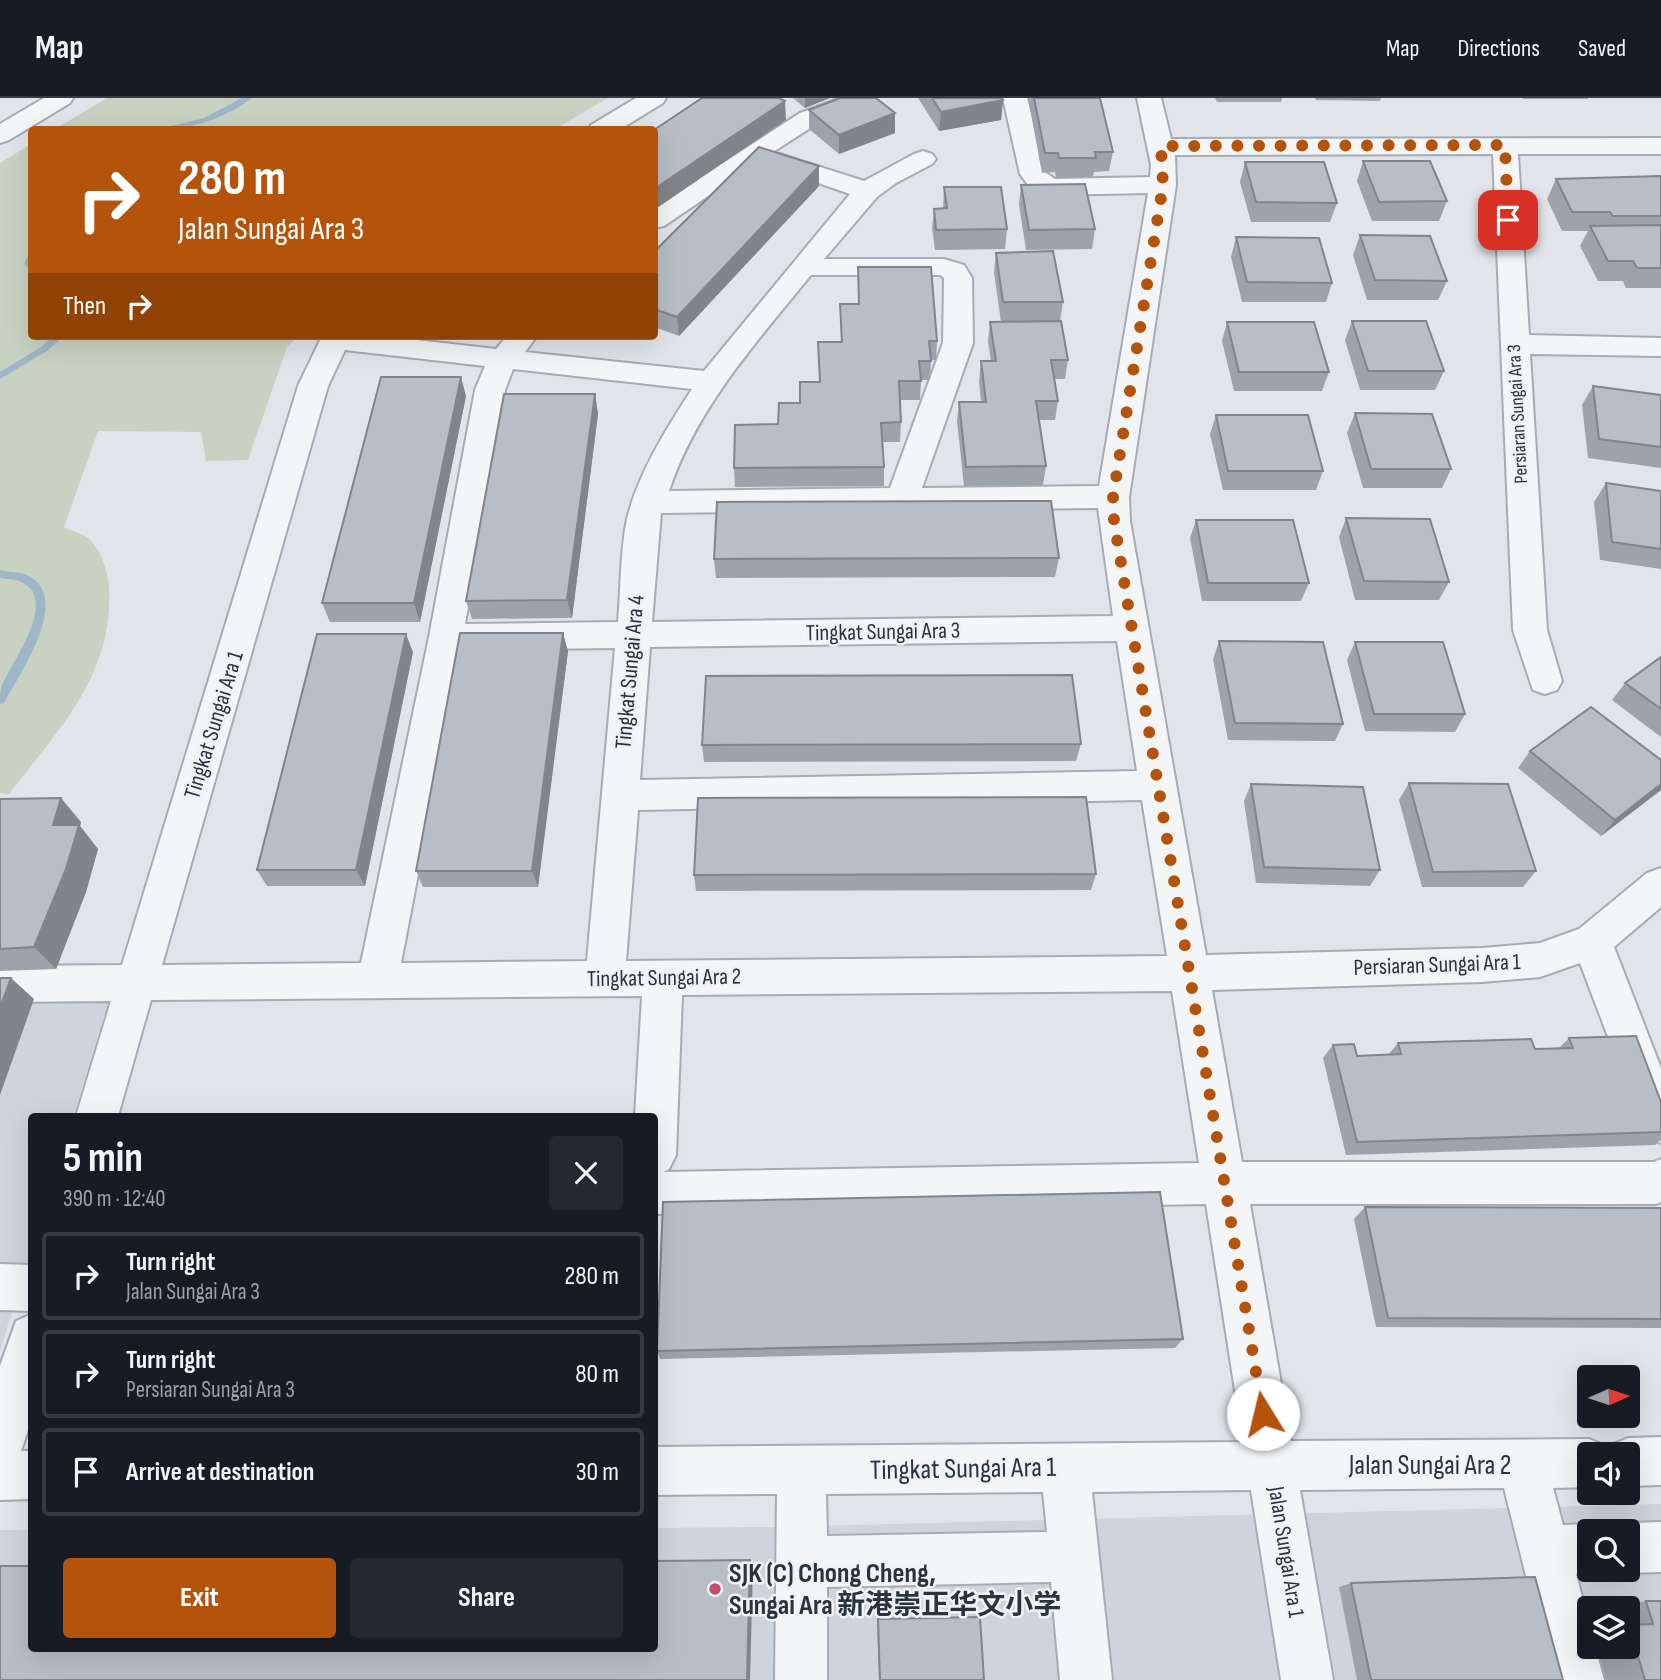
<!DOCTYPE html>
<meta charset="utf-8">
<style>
body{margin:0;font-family:"Sofia Sans Condensed","Noto Sans SC",sans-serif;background:#242831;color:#f1f3f6;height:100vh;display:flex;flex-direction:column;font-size:26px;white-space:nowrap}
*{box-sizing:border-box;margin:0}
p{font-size:23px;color:#9ea1a6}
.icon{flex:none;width:38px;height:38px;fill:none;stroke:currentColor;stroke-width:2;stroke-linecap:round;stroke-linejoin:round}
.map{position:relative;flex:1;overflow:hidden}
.drawer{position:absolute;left:28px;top:1015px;width:630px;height:539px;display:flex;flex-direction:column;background:#171b24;border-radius:7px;box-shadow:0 7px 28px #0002}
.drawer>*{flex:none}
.guide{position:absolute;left:28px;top:28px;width:630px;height:214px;border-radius:7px;box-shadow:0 7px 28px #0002;background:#b45309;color:#fff;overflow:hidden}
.needle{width:46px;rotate:87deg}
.controls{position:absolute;left:1577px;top:1267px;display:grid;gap:14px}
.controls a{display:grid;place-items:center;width:63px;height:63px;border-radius:7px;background:#171b24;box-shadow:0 7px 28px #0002;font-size:35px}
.pin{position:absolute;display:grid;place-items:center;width:60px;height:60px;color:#fff;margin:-30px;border-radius:14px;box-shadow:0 4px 10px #0006}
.me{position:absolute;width:77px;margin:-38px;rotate:351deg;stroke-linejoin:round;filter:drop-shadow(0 0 5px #0008)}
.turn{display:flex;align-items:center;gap:24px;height:147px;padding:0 35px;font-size:32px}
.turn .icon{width:91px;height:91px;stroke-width:2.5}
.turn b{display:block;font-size:49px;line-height:60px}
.then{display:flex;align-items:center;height:66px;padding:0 35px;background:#0003;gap:14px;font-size:26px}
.round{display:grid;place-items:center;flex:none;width:74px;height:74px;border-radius:7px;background:#242831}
.summary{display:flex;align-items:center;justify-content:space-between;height:119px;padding:0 35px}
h1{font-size:42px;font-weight:700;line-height:52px}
.cta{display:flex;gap:14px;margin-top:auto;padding:14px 35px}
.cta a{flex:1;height:80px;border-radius:7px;background:#b45309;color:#fff;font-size:28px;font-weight:700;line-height:80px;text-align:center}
.cta a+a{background:#242831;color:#f1f3f6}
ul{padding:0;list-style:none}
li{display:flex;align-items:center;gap:21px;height:88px;margin:0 14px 10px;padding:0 21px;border:4px solid #363941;border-radius:7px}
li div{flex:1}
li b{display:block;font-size:26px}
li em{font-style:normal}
header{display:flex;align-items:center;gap:42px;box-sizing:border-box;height:98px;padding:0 35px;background:#171b24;border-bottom:2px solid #363941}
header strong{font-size:33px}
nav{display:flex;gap:38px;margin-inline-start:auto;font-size:24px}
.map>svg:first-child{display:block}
</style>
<header>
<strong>Map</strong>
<nav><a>Map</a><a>Directions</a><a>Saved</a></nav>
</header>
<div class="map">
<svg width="1661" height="1582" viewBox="0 0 1661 1582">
<rect width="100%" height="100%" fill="#e1e5e9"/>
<g fill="#cfd4db" fill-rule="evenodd">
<polygon points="119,870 73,1018 32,1018 31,1152 0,1253 0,873"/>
<path d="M1661,1406V1582H0V1432H31L32,1550H654L655,1430L776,1429ZM1589,1433H1628V1472H1589ZM1589,1510H1628V1549H1589Z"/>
</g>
<g fill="#c8d2c2">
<polygon points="107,0 608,0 555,31 55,31"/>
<path d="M31,46L32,238H298L287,249L248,362L206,363L201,334L98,333L64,429C71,433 82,435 88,440C101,451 108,474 109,489C114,577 59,631 9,696L0,695V65Z"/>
</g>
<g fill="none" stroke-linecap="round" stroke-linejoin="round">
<g fill="#9eb6c7" fill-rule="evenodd">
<path d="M242,0H252C224,21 189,32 154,32L204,20Z"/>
<polygon points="32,155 32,174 24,166 29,156"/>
<polygon points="53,238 63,238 47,253 0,281 0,274 41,249"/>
<path d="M0,472C8,474 20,474 27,477C74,499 19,577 4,605L0,606C0,601 0,595 1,590C9,567 61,502 21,484C16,481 6,481 0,480Z"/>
</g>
<g stroke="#a6acb3" stroke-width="4">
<g id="minor">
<polygon points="44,0 73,0 70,5 9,42 0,45 0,26"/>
<polygon points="636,0 666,0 663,5 619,32 588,32 591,27"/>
<path d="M841,0H876L873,5L818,25L773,54L864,83L914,56L923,53L932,56L936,61L932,66L896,85L877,99L824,161H944L964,167L972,180L973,245L922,390L1099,388L1148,95L1053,97L1031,91L1020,76L1003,0H1027L1046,75L1055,81L1150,79L1151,67L1137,0H1161L1171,41L1661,40V56H1518L1529,237L1661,240V258L1530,256L1547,532L1562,583L1557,592L1545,596L1533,592L1513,532L1493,56L1175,57L1176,87L1129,399L1130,423L1206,857L1482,850L1540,845L1579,831L1647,775L1661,770V809L1614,849L1661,970V1045L1646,1039L1580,865L1540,879L1482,884L1212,892L1242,1064H1654L1661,1061V1104L1656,1106H1250L1291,1343L1589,1341L1606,1348L1608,1353L1611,1347L1628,1340L1661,1339V1387L1628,1388V1356H1589V1389L1553,1390L1563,1427L1589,1426L1606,1433H1589V1472H1599L1589,1476H1576L1589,1525V1549H1595L1604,1582H1552L1504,1390L1300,1392L1333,1582H1281L1251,1392L1092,1394L1112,1582H1060L1051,1484L827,1489V1582H775L777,1396L654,1397V1349L1243,1344L1206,1106L654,1116V1018H635L642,898L151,902L118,1018H76L111,903L0,904V868L122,867L298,288L322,238H382L496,251L507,238H537L525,254L704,273L850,96L758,64L664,128L654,130V110L800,15ZM811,177H940L944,180L943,245L890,390L669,393C696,311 757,243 811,177ZM345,252L485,268L475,292L429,539L361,865L162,867L328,288ZM513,271L692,291C666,331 638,376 627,421C620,454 621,491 618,524L465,526L505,292ZM1098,410L1113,518L652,524L661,415ZM1117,543L1137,673L640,682L650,549ZM615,550L587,863L401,865L461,552ZM1142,702L1167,858L626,863L638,712ZM1172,893L1199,1065L664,1074L669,1071L676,1057L682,897ZM1043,1394L1047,1434L827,1438L826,1396Z"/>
<polygon points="0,1166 32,1167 32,1213 0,1212"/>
<polygon points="32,1216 32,1320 21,1353 32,1353 32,1401 0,1402 0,1268 16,1223"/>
<polygon points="1661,1424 1661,1474 1628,1475 1620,1472 1628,1472 1628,1433 1610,1432 1628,1425"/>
</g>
</g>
<use href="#minor" fill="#f3f5f7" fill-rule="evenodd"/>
</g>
<g fill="#9ea3a9">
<polygon points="793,0 830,0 805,10"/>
<polygon points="918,0 1002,0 1003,2 1001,22 939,33"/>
<polygon points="1028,0 1100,0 1113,54 1109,73 1094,74 1093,79 1056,80 1055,74 1042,75"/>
<polygon points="1215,0 1282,0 1281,4 1217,4"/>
<polygon points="1315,0 1381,0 1380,3 1316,2"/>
<rect x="1523" y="0" width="65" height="1"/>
<polygon points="809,12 895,15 895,35 839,56 809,31"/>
<polygon points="1363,63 1447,103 1439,123 1372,123 1357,83"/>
<polygon points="1245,64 1337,105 1330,124 1251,124 1240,84"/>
<polygon points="1661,78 1661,190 1626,190 1623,183 1598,183 1580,148 1588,133 1562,133 1547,101 1556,81"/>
<polygon points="1021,87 1095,131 1092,151 1026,152 1019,107"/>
<polygon points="819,88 679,238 654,229 654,154"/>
<polygon points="944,89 1007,131 1005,151 935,152 932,130 934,111 943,110"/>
<polygon points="1360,137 1447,183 1438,202 1367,202 1353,157"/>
<polygon points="1236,139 1332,185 1326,204 1242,204 1231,159"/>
<polygon points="996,155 1063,204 1060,223 1001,224 994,174"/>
<polygon points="858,169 937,243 936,262 931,262 930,282 921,282 920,302 900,302 901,324 900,344 883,344 884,369 884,388 735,389 734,370 819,284 841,244 840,206 858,206"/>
<polygon points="1352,223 1444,273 1435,292 1360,292 1345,242"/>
<polygon points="990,224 1068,262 1065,281 1054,281 1058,303 1055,322 1039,322 1046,368 1043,387 964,388 957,323 959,304 981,304 979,283 981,263 991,263 988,244"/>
<polygon points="1227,224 1329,274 1322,293 1234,293 1222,243"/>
<polygon points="1593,288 1661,297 1661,370 1588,360 1582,307"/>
<polygon points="595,296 598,316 572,520 472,521 466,503"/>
<polygon points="466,298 420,524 330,524 322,505"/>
<polygon points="1355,315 1451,371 1442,390 1363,390 1347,335"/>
<polygon points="1216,317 1323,373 1316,392 1223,392 1210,336"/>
<polygon points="1606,385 1661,393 1661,471 1600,462 1594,404"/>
<polygon points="1346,420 1449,484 1439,502 1355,502 1339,439"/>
<polygon points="1196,422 1309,485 1301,503 1202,503 1190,440"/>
<polygon points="1059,460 1055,479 716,480 714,461"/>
<polygon points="1219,543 1343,626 1335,643 1228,642 1213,561"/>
<polygon points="1355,544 1465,616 1455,634 1365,633 1347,562"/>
<polygon points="568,553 538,789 423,789 416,773"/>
<polygon points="413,554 365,788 267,788 257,772"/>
<polygon points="1661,559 1661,639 1612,602 1625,585"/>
<polygon points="1081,646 1076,663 704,664 702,647"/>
<polygon points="1530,653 1661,662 1661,692 1601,738 1518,670"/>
<polygon points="1409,685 1536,773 1523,789 1422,789 1399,702"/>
<polygon points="1251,686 1380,772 1370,788 1256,785 1244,703"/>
<polygon points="0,701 81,724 80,728 98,751 86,794 56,871 0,873"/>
<polygon points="1096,776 1091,792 696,793 694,777"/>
<polygon points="1569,940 1661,1004 1661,1042 1655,1047 1346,1057 1323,960 1333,947 1357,958 1388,957 1398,945 1535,951 1558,951"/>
<polygon points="1365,1109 1661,1110 1661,1230 1376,1229 1354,1121"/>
<polygon points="1183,1241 1175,1250 660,1261 657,1253"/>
<polygon points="1351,1485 1563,1582 1357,1582 1339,1489"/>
<polygon points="1646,1503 1661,1503 1661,1582 1606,1582 1597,1549 1628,1549 1628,1510 1610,1510"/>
<polygon points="878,1521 984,1582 879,1582 877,1524"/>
</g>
<g fill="#81858a">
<polygon points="805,0 830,0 805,10"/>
<polygon points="1003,2 1001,22 939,33 941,14"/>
<polygon points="785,3 786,22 654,112 654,91"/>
<polygon points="895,15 895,35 839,56 839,37"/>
<polygon points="819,68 819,88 679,238 677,219"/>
<polygon points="461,279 466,298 420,524 414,505"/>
<polygon points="595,296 598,316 572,520 567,502"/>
<polygon points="563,535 568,553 538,789 532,773"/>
<polygon points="406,536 413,554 365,788 356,772"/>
<polygon points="1661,686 1661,692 1601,738 1615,722"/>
<polygon points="61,700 81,724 80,728 98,751 86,794 56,871 34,849 53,727"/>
<polygon points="11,880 34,901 0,997 0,910"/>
<polygon points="750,1462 753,1469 750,1582 747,1582"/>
</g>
<g fill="#b8bec5" stroke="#81858a" stroke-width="2">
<polygon points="702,0 779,0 785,3 654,91 654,32"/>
<polygon points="840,0 876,0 895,15 839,37 809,12"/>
<polygon points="932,0 1002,0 1003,2 941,14"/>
<polygon points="1034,0 1100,0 1113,54 1095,54 1096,60 1059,60 1058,55 1045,55"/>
<polygon points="759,49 819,68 677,219 654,211 654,154"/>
<polygon points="1363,63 1430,63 1447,103 1379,104"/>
<polygon points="1245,64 1324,64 1337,105 1256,104"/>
<polygon points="1661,78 1661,118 1613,118 1610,114 1572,114 1556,81"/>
<polygon points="1085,86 1095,131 1029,132 1021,87"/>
<polygon points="944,89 1001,89 1007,131 936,132 934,111 947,110"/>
<polygon points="1661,127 1661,170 1637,170 1633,163 1608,163 1590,128"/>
<polygon points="1360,137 1430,138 1447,183 1375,182"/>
<polygon points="1236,139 1319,140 1332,185 1247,184"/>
<polygon points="1053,153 1063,204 1003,204 996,155"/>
<polygon points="858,169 931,169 937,243 929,243 931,263 919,263 921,283 899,283 901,324 881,325 884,369 734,370 735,327 778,326 779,305 800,305 800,284 820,284 818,244 842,244 840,206 859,206"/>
<polygon points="1061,223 1068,262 1051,262 1058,303 1036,303 1046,368 966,369 959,304 986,304 981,263 996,263 990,224"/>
<polygon points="1352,223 1426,223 1444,273 1368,273"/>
<polygon points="1227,224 1314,224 1329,274 1239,274"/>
<polygon points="381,279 461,279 414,505 322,505"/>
<polygon points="1593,288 1661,297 1661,349 1599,341"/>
<polygon points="504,296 595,296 567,502 466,503"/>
<polygon points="1355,315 1432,316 1451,371 1371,371"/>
<polygon points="1216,317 1308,317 1323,373 1228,373"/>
<polygon points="1606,385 1661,393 1661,451 1612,444"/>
<polygon points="1051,403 1059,460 714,461 717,404"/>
<polygon points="1346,420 1430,421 1449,484 1364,483"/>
<polygon points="1196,422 1293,422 1309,485 1208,485"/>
<polygon points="460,535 563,535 532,773 416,773"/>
<polygon points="317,536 406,536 356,772 257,772"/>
<polygon points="1219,543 1323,544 1343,626 1235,625"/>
<polygon points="1355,544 1443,544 1465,616 1374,616"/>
<polygon points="1661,559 1661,611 1625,585"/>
<polygon points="1072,577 1081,646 702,647 706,578"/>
<polygon points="1591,609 1661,662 1661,686 1615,722 1530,653"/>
<polygon points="1409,685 1508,686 1536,773 1433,774"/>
<polygon points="1251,686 1363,689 1380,772 1264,769"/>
<polygon points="1086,699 1096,776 694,777 698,700"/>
<polygon points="61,700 53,727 79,727 66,771 34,849 0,851 0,701"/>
<polygon points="0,880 11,880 0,910"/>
<polygon points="1636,938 1661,1004 1661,1034 1357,1044 1333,947 1354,946 1357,958 1401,956 1398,945 1531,941 1535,951 1573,950 1569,940"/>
<polygon points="1160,1094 1183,1241 657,1253 663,1104"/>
<polygon points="1365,1109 1661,1110 1661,1221 1388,1220"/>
<polygon points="750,1462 747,1582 0,1582 0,1468 32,1468 32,1550 654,1550 654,1463"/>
<polygon points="1535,1479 1563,1582 1371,1582 1351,1485"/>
<polygon points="1646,1503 1661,1503 1661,1582 1645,1582 1629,1527 1653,1526"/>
<polygon points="980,1519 984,1582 880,1582 878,1521"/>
</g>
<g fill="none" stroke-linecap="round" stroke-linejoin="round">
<polyline stroke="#b45309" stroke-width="12" stroke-dasharray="0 21.6" points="1263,1316 1114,423 1113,399 1163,87 1161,48 1505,47 1508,122"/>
</g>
<circle fill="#c74c6c" stroke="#f0f3f6" stroke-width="2.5" cx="715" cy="1491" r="7"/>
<g text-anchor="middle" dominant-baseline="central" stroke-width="5" stroke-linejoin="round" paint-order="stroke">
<g font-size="19" fill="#2a343f" stroke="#f0f3f6">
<text transform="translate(1518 316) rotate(-93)">Persiaran Sungai Ara 3</text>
</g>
<g font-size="23" fill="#2a343f" stroke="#f0f3f6">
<text transform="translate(883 534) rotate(-1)">Tingkat Sungai Ara 3</text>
<text transform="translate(630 574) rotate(-85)">Tingkat Sungai Ara 4</text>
<text transform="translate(214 627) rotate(-73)">Tingkat Sungai Ara 1</text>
<text transform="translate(1437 867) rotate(-2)">Persiaran Sungai Ara 1</text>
<text transform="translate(664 880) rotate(-1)">Tingkat Sungai Ara 2</text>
<text transform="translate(1286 1454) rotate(81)">Jalan Sungai Ara 1</text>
</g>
<g font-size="28" fill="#2a343f" stroke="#f0f3f6">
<text x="1430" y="1367">Jalan Sungai Ara 2</text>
<text transform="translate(963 1371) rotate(-1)">Tingkat Sungai Ara 1</text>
</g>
<g font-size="28" font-weight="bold" fill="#2a343f" stroke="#f0f3f6" text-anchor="start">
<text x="729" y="1475">SJK (C) Chong Cheng,<tspan x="729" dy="32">Sungai Ara 新港崇正华文小学</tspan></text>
</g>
</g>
</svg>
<div class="controls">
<a><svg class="needle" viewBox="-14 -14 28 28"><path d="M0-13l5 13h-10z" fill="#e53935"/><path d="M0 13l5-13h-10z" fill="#9ea1a6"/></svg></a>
<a><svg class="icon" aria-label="sound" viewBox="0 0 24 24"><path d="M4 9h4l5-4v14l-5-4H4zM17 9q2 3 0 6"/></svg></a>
<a><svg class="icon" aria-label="search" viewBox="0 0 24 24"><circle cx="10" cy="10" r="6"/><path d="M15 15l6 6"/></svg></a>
<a><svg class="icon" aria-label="layers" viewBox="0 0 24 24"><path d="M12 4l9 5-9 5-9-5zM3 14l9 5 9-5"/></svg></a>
</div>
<div class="pin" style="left:1508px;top:122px;background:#d93025"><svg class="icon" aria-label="arrive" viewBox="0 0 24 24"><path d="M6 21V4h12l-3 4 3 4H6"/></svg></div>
<svg class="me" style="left:1263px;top:1316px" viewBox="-20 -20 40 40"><circle r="19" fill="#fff"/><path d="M0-13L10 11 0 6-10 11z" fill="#b45309"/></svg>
<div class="guide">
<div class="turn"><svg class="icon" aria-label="right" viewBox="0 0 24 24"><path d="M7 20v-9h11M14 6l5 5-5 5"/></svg><div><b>280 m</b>Jalan Sungai Ara 3</div></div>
<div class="then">Then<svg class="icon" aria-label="right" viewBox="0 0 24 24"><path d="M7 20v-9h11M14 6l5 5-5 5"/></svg></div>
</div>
<section class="drawer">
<div class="summary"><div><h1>5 min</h1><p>390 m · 12:40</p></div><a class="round"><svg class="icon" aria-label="close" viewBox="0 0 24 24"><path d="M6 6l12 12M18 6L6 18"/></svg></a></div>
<ul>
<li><svg class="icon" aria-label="right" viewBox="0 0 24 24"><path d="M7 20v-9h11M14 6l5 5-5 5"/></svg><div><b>Turn right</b><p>Jalan Sungai Ara 3</p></div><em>280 m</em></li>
<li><svg class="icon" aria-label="right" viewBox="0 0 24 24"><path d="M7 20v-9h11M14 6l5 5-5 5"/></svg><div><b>Turn right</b><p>Persiaran Sungai Ara 3</p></div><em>80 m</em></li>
<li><svg class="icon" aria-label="arrive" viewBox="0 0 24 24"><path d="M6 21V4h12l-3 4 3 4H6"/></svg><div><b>Arrive at destination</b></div><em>30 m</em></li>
</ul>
<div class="cta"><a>Exit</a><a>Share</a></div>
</section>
</div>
